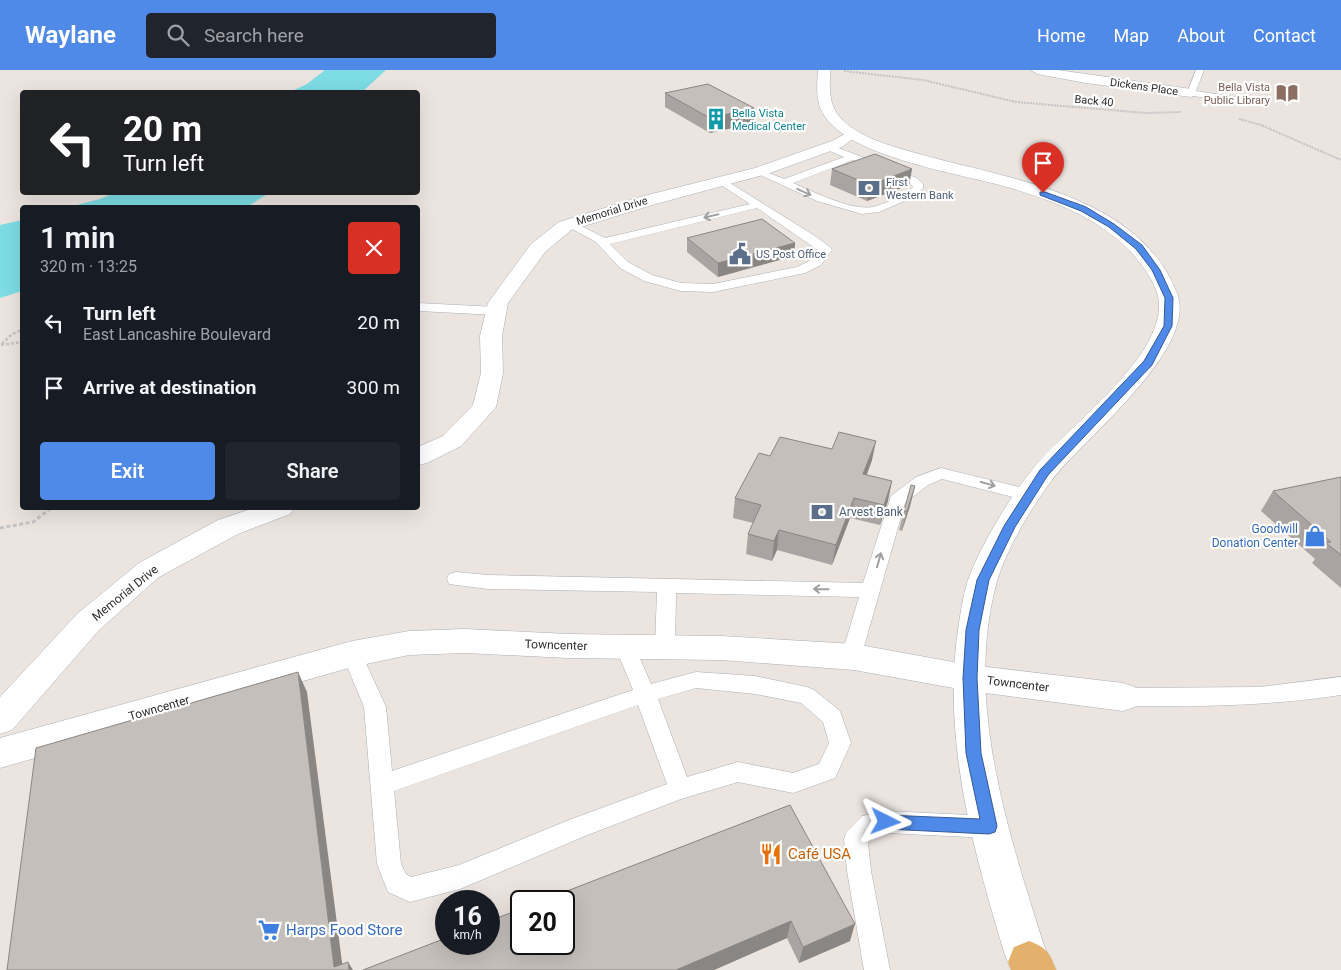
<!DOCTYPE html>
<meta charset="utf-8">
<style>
body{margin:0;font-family:Roboto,sans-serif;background:#20242c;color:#f1f3f6;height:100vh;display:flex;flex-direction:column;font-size:19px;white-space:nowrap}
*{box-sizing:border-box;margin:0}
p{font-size:16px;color:#9ea1a6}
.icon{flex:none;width:28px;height:28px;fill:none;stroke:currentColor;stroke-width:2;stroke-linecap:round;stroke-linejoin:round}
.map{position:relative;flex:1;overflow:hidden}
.sheet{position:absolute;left:20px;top:135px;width:400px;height:305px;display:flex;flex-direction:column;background:#171b24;border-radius:5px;box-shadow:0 5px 20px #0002}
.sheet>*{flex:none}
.top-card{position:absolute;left:20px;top:20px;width:400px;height:105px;border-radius:5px;box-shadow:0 5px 20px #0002;background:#202124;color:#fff;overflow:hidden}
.speed{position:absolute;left:435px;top:820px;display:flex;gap:10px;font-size:25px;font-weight:700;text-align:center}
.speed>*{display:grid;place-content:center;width:65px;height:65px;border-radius:50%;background:#171b24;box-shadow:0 5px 20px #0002;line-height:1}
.speed small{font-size:12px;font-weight:400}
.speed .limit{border:2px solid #111;border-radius:8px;background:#fff;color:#111}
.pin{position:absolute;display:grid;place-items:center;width:42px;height:42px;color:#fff;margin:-51px -21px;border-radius:50% 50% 50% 0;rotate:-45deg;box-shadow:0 0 5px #0007}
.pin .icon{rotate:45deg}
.me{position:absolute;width:55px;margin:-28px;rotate:93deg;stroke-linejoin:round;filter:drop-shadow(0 0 4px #0008)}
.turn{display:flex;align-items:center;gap:18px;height:105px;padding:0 20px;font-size:22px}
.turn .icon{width:65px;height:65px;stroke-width:2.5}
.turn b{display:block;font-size:35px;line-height:42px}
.round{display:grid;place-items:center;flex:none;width:52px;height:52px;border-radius:5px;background:#20242c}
.summary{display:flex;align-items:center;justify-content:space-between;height:85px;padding:0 20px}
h1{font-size:30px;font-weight:600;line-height:38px}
.cta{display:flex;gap:10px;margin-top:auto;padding:10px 20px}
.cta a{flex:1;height:58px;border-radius:5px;background:#4f8ae9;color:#fff;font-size:20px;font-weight:600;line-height:58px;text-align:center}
.cta a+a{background:#20242c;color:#f1f3f6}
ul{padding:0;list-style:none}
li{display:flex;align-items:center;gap:15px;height:65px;padding:0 20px}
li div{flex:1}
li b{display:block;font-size:19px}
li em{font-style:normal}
header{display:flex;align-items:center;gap:30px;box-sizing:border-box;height:70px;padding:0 25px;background:#4f8ae9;color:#fff}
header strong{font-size:24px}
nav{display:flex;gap:28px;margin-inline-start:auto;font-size:18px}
.search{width:350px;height:45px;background:#20242c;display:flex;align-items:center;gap:12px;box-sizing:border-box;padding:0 18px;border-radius:5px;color:#9ea1a6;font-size:19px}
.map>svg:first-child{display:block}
</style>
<header>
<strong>Waylane</strong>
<div class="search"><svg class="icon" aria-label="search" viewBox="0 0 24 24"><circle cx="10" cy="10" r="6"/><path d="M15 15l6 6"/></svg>Search here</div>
<nav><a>Home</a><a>Map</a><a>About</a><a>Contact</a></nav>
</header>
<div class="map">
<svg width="1341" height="900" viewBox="0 0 1341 900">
<rect width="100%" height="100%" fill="#ece4df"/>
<g fill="#7ddce4">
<polygon points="325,0 386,0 362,22 290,22 307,14"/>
<polygon points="114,123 114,122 269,123 247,137 69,137 100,129"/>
<polygon points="22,150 22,221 0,228 0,155"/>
</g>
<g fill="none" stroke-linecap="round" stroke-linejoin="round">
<g stroke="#acb0b7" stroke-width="1">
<g id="lane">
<polygon points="1196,0 1204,0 1196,21 1242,28 1246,31 1242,34 1188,25 1187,23"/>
<path d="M828,74L917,108L923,114V118L916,126L879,142L862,144L817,131L754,102L759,99L784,109L844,87L825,79L823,77ZM853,90L909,112L913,117L908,122C897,127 884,135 872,137C852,141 812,121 793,113Z"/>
<path d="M722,108L815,166L830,177L832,180L821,195L805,203L713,222L681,221L644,211L620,198L596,172L563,154L565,152H573L605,168L750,134L718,113L717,111L718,109ZM757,138L819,181L813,189L797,197L713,214L681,213L652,205L628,192L610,174Z"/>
<polygon points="418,233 497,237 504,241 497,245 418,241"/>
<polygon points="941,398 1035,421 1037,425 1035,429 1029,431 942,409 928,415 905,433 861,587 858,593 851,595 844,593 841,587 859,527 676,523 675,577 672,583 665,585 658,583 655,577 657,522 488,519 449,514 447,509 449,504 456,502 488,505 863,513 891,426 916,407"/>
<path d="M625,568L632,570L651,614L696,602L755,606L807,617L814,620L840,641L851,673L835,708L793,723L738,712L681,729L585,766L460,819L410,832L388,822L377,794L364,637L342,584L345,578L352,576L359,578L386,637L392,701L633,620L615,576L618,570ZM696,618L755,624L801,633L823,652L829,673L819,694L793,703L738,692L687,707L658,629ZM638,635L667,714L569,750L459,795L411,807L406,804L401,794L394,721Z"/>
<path d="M1341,607V625C1269,636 1196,637 1123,636L1116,633L1112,627L1116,621L1123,618L1260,617Z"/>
<polygon points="886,741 989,746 997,749 1001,757 997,765 989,768 886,763 876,764 868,773 871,801 890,900 864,900 847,801 844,769 847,761 862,746"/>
</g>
</g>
<g stroke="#acb0b7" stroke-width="1">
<g id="street">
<polygon points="1031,0 1058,0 1191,19 1198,23 1191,27 1086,13 1037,4"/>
<polygon points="852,60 857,61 859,64 842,77 767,104 652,135 571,160 545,182 508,233 502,266 503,303 496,337 461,376 427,393 418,395 418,377 443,366 473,335 481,303 480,266 488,233 531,174 559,152 640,127 755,98 832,71"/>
<polygon points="254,438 294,438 290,444 238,464 159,507 99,560 12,660 0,664 0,627 77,544 139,493 218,450"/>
<polygon points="465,559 568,564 721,566 854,574 970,595 1123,613 1135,617 1140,627 1135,637 1123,641 970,621 854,600 721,590 568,588 465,583 409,585 352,597 0,698 0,668 352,571 409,561"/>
</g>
</g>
<g stroke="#acb0b7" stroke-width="1">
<path id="secondary" d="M818,0H830C830,17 828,32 839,46C857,68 892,76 919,84C1008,109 1138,124 1177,223C1199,279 1083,369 1052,410C1031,438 1005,481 996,515C970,614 996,719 1025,815C1034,843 1042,872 1053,900H1011L1004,882C972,776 941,664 959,553C961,540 963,526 967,513C979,477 1011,425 1035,396C1068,357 1171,282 1158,226C1154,210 1141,193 1130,181C1097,147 1052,130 1007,117C959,103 851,88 824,45C815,31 817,16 818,0Z"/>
</g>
<g stroke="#c4c4c4" stroke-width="1">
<path id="primary" d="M1029,871C1047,878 1049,882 1056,900H1011L1008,892L1014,877Z"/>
</g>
<g stroke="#c4c4c4" stroke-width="2" stroke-dasharray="2 1" stroke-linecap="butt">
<polyline points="844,1 923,10 1016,32 1145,43 1181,42"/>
<polyline points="1239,49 1261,55 1341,90"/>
</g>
<g stroke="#c4c4c4" stroke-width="2.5" stroke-dasharray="3 2" stroke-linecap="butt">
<polyline points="2,274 12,264 22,260"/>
<polyline points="1,275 22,272"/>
</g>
<polyline stroke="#c4c4c4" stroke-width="3" stroke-dasharray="4 2.5" stroke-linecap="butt" points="0,458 33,452 51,438"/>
<use href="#lane" fill="#fff" fill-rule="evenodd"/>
<use href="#street" fill="#fff" fill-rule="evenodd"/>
<use href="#secondary" fill="#fff" fill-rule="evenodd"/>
<use href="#primary" fill="#e4b16c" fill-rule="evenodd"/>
</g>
<g fill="#a9a4a1">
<polygon points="665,23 754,53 710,63 665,37"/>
<polygon points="832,99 912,99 909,115 867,131 830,115"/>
<polygon points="687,168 795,173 794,186 718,207 687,182"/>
<polygon points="770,386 872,390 867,404 888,431 880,455 850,448 832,495 777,480 772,491 746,484 748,464 753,453 733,448 735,428"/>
<polygon points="1341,407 1341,518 1312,493 1315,489 1261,441 1273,421"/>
<polygon points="915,416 910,436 902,461 899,460 904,441"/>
<polygon points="790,735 850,871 799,893 787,868 714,900 363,900"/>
</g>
<g fill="#8a8683">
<polygon points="754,38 754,53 710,63 710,48"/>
<polygon points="912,99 909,115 867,131 870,115"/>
<polygon points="795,173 794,186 718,207 718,193"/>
<polygon points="876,371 872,390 860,423 863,404"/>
<polygon points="892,411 888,431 880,455 884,435"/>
<polygon points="915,416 910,436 902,461 907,441"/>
<polygon points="854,428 850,448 832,495 836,475"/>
<polygon points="779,460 777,480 772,491 774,471"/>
<polygon points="298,602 307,622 343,900 334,897"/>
<polygon points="791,851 787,868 714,900 676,900"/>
<polygon points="855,854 850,871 799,893 803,877"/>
<polygon points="348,892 353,900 349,900"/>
</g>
<g fill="#c5bfbb" stroke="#8a8683">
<polygon points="708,14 754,38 710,48 665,23"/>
<polygon points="875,84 912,99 870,115 832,99"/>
<polygon points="762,149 795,173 718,193 687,168"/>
<polygon points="839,362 876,371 863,404 892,411 884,435 854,428 836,475 779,460 774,471 748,464 761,435 735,428 759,383 770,386 780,367 832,379"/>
<polygon points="1341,407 1341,485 1326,473 1331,472 1273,421"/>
<polygon points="911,415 915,416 907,441 904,441"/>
<polygon points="298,602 334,897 348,892 349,900 7,900 36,678"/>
<polygon points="790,735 855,854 803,877 791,851 676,900 363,900 446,868 446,874 489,874 489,851 521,839 521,874 564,874 564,831 541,831"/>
</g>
<defs><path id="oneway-shaft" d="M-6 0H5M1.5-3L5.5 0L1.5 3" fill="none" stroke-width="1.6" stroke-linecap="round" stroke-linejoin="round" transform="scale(1.25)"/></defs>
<g stroke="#a0a0a0">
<use href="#oneway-shaft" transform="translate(804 122) rotate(24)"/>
<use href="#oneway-shaft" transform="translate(711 146) rotate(167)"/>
<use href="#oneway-shaft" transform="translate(988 414) rotate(15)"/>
<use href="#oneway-shaft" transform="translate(879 490) rotate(-74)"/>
<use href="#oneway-shaft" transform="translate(821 519) rotate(-179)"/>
</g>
<polygon fill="#4f8ae9" stroke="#335a97" points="1040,122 1045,122 1086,137 1114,154 1142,175 1160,200 1173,228 1172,256 1152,295 1048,405 1015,457 989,510 979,560 977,608 981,683 997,756 995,762 989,764 886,759 881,757 879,752 881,747 886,745 980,749 966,683 963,608 966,560 977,510 1004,456 1040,400 1144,291 1164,256 1165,228 1152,200 1136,179 1109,157 1081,141 1040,125"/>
<defs>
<g id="library-bare" transform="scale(1.725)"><path d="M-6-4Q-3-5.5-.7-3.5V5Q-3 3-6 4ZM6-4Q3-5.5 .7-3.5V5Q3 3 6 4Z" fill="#8d6e63" stroke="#fff" stroke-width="2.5" paint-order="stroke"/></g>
<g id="building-bare" transform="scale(1.725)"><path d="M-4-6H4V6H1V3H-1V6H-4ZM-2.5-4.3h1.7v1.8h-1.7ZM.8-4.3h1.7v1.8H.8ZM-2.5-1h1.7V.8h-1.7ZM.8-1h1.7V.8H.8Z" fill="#0f9aa8" stroke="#fff" stroke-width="2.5" paint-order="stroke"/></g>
<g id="bank-bare" transform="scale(1.725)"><path d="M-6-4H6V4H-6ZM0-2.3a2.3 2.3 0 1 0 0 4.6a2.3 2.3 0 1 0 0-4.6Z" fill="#5c6f8a" stroke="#fff" stroke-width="2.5" paint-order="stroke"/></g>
<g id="civic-bare" transform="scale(1.725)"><path d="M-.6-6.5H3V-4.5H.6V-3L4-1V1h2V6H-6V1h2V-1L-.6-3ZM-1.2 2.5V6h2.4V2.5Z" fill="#5c6f8a" stroke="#fff" stroke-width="2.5" paint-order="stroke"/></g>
<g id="shop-bare" transform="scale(1.725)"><path d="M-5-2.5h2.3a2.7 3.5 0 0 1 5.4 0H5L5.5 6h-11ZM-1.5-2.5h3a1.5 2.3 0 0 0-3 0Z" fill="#3f7fe0" stroke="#fff" stroke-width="2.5" paint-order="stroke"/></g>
<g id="restaurant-bare" transform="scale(1.725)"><path d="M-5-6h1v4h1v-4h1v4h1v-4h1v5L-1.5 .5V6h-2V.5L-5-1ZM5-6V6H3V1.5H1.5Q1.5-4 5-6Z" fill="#e8710a" stroke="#fff" stroke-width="2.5" paint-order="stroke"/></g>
<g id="supermarket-bare" transform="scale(1.725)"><path d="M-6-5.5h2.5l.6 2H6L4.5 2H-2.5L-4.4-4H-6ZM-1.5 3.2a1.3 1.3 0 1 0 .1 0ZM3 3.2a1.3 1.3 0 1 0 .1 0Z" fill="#3f7fe0" stroke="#fff" stroke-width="2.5" paint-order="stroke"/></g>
</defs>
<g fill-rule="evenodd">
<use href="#library-bare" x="1287" y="23"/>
<use href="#building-bare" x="716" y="49"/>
<use href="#bank-bare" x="869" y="118"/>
<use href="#civic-bare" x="740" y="184"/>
<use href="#bank-bare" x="822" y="442"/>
<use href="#shop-bare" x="1315" y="466"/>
<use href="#restaurant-bare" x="771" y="784"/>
<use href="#supermarket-bare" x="269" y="860"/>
</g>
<g text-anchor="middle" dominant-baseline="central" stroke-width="4.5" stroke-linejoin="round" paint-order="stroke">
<g font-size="11" fill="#2c2c2c" stroke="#fff">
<text transform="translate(1144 17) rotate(8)">Dickens Place</text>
<text transform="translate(1094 31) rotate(5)">Back 40</text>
<text transform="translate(612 141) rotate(-17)">Memorial Drive</text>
</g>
<g font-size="11" fill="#785e54" stroke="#fff" text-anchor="end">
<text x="1270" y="17">Bella Vista<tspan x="1270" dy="13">Public Library</tspan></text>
</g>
<g font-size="11" fill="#0d838f" stroke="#fff" text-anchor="start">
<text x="732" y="43">Bella Vista<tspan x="732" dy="13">Medical Center</tspan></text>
</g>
<g font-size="11" fill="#4e5e75" stroke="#fff" text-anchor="start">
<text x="886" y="112">First<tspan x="886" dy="13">Western Bank</tspan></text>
<text x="756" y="184">US Post Office</text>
</g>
<g font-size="12" fill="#4e5e75" stroke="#fff" text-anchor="start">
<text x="839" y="442">Arvest Bank</text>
</g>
<g font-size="12" fill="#366cbe" stroke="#fff" text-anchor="end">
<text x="1298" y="459">Goodwill<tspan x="1298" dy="14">Donation Center</tspan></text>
</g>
<g font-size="12" fill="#2c2c2c" stroke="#fff">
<text transform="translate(125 523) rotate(-39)">Memorial Drive</text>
<text transform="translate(556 575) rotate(2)">Towncenter</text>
<text transform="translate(1018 614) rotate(7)">Towncenter</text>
<text transform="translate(159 638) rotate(-16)">Towncenter</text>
</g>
<g font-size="15" fill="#c56008" stroke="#fff" text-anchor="start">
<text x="788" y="784">Café USA</text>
</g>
<g font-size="15" fill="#366cbe" stroke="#fff" text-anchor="start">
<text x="286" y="860">Harps Food Store</text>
</g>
</g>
</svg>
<div class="speed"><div>16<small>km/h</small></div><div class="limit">20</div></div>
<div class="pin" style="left:1043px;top:123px;background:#d93025"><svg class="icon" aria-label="arrive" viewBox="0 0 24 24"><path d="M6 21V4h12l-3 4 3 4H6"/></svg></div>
<svg class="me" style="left:886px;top:752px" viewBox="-20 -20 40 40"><path d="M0-17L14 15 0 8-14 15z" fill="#4f8ae9" stroke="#fff" stroke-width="4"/></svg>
<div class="top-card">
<div class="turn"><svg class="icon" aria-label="left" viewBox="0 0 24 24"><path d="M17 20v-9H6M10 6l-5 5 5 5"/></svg><div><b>20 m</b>Turn left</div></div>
</div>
<section class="sheet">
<div class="summary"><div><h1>1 min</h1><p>320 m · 13:25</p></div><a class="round" style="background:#d93025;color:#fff"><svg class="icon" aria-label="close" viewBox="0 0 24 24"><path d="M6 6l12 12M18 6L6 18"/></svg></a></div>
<ul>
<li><svg class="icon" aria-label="left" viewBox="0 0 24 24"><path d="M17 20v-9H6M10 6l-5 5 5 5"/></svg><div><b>Turn left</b><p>East Lancashire Boulevard</p></div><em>20 m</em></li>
<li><svg class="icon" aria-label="arrive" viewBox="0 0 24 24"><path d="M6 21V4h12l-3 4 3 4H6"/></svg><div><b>Arrive at destination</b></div><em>300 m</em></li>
</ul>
<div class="cta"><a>Exit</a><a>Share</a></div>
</section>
</div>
